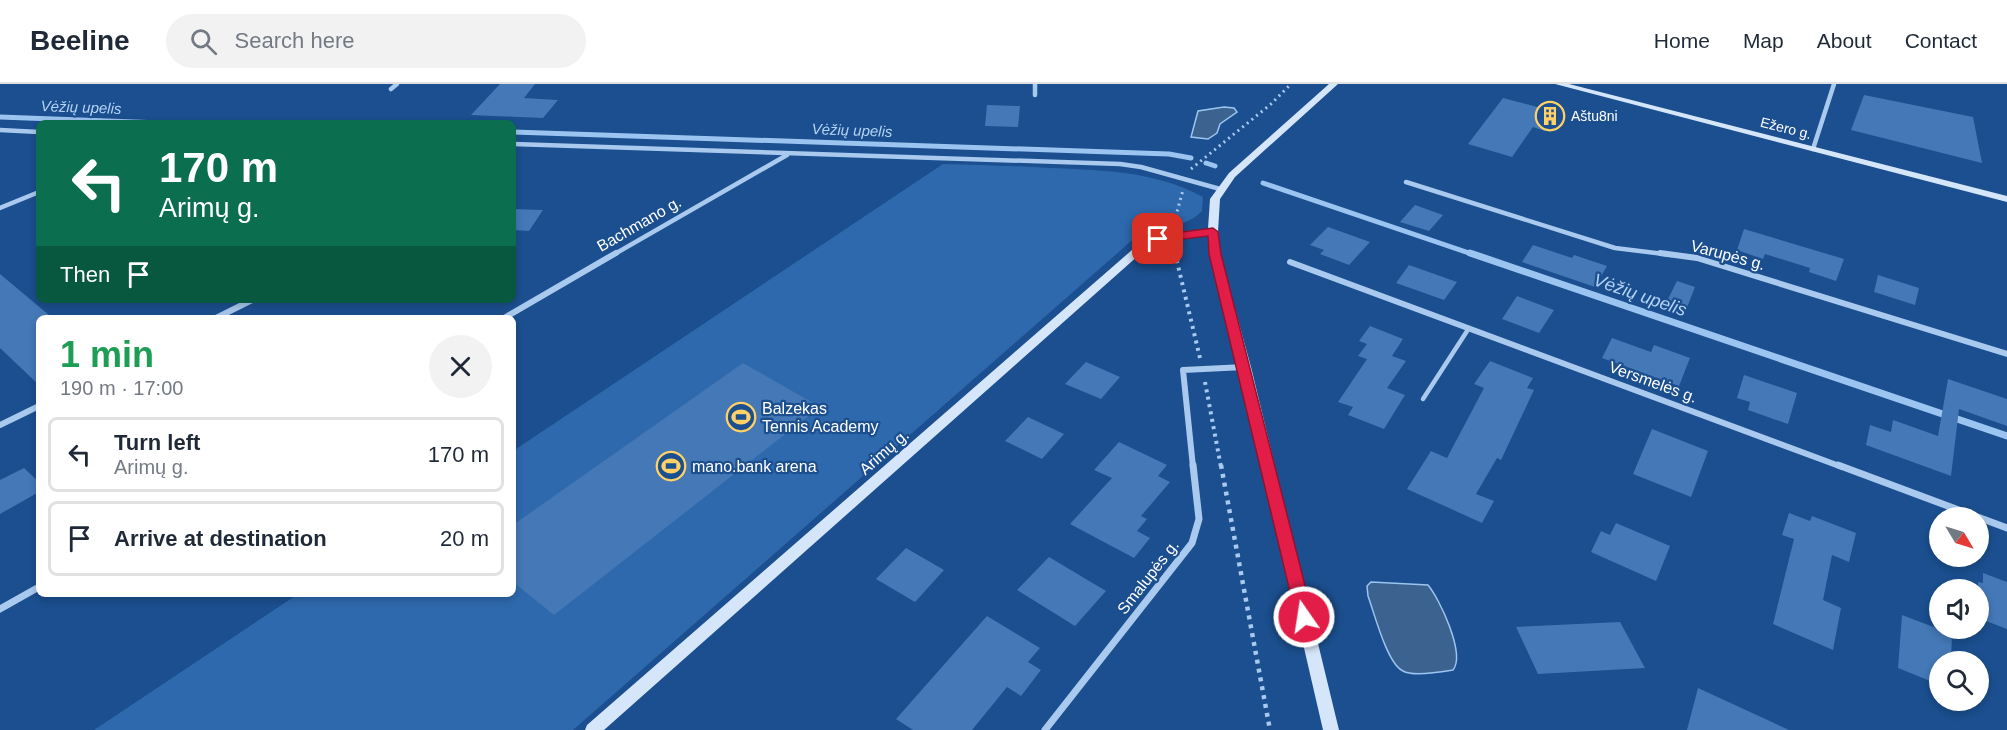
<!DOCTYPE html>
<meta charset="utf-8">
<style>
body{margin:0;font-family:Arial,sans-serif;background:#f2f2f3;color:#1f2937;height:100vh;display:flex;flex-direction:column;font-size:22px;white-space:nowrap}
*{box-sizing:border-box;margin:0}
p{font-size:20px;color:#747a83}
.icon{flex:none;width:33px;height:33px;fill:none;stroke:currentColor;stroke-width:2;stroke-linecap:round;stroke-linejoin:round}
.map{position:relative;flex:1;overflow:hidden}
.side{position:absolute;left:36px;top:231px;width:480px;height:282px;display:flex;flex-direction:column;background:#fff;border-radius:9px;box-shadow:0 3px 9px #0003}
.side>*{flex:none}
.hud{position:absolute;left:36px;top:36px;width:480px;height:183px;border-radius:9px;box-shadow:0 3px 9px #0003;background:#0b6e4f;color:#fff;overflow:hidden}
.needle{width:39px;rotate:128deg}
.tools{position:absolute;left:1929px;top:423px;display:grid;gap:12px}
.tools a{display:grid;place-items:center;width:60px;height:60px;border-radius:50%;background:#fff;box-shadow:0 3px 9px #0003;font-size:30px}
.pin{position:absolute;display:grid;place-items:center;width:51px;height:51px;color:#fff;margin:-26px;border-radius:12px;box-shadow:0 3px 9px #0006}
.me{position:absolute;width:66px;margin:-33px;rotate:347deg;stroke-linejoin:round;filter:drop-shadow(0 0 4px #0008)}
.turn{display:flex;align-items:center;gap:21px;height:126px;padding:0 24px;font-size:27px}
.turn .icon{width:78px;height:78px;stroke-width:2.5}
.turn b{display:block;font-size:42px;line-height:51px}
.then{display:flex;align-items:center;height:57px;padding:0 24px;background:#0003;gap:12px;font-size:22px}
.round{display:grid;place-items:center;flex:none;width:63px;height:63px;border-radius:32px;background:#f2f2f3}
.summary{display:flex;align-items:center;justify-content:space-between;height:102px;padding:0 24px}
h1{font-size:36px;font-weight:600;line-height:45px;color:#1e9e55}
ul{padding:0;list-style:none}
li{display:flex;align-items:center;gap:18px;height:75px;margin:0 12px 9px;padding:0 12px;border:3px solid #e0e1e3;border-radius:9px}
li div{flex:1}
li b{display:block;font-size:22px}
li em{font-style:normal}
header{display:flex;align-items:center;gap:36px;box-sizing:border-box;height:84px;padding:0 30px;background:#fff;border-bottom:2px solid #e0e1e3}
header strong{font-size:28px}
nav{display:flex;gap:33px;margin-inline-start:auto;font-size:21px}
.search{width:420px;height:54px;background:#f2f2f3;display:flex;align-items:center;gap:15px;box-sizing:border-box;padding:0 21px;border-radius:33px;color:#747a83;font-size:22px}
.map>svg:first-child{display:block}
</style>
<header>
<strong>Beeline</strong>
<div class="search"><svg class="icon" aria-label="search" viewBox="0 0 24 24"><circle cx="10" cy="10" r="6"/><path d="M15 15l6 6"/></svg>Search here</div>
<nav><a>Home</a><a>Map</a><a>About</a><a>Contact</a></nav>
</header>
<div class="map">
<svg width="2007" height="646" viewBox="0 0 2007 646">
<rect width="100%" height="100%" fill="#1b4f8f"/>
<path fill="#2e69ad" d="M943,80C979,81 1014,82 1050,84C1103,86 1155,87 1203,113L1202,127C1184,146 1161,139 1140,151C1133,154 1127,161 1121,166L573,646H94L298,510H513V367Z"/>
<g fill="#3c6290" stroke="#9cc4f0" stroke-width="1.5">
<polygon points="1224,23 1234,24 1237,28 1220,40 1217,49 1208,55 1191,53 1198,27"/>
<path d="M1371,498L1428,501C1439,514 1466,570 1453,586C1441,588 1413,593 1403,587C1387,580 1374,528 1368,512L1367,502Z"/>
</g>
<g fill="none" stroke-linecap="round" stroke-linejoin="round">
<g stroke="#9cc4f0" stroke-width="5">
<polyline points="0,33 161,39"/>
<polyline points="216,39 223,39"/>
<polyline points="513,48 1169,70 1191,74"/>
<polyline points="1206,79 1215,82"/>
<polyline points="1263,99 1475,171"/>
</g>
<polyline stroke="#9cc4f0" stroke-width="7" points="1470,169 2007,352"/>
</g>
<g fill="#4478b7">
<polygon points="500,0 535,0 524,14 558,16 543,34 471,31"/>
<polygon points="1864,11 1973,33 1982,79 1851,46"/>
<polygon points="1503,14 1557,28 1545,47 1533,43 1512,73 1468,60"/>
<polygon points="987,21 1020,22 1018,43 985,42"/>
<polygon points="1415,121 1443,131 1429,147 1400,138"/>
<polygon points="513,125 543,126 529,147 513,146"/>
<polygon points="1328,143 1370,158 1349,181 1320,170 1324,166 1310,161"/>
<polygon points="1744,145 1844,175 1836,197 1809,188 1810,184 1765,170 1763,175 1737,166"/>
<polygon points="1533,161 1572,174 1574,171 1607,182 1595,203 1522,178"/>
<polygon points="1409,181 1457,198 1444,216 1396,199"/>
<polygon points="0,190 49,231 39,234 39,301 0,264"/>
<polygon points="1878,191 1919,204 1915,221 1874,208"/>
<polygon points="1677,197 1695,203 1686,226 1666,219"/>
<polygon points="1517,212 1554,226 1539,249 1502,235"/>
<polygon points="1370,242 1403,255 1392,272 1406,277 1387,304 1405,311 1384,345 1348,331 1353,323 1338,318 1367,275 1358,272 1367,260 1359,257"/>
<polygon points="1612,254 1651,268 1654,261 1690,274 1679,302 1602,274"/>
<polygon points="1490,277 1533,294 1527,304 1534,306 1501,376 1497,374 1476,410 1494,417 1482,439 1407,405 1431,367 1447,374 1484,304 1474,300"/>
<polygon points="1086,278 1120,293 1101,315 1065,300"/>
<polygon points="743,279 820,323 554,531 513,498 513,441"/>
<polygon points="1744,291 1797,309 1788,340 1748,326 1750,318 1737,314"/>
<polygon points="1948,295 2007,315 2007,342 1959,325 1951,392 1866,361 1870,341 1891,348 1893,336 1938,352"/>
<polygon points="1028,333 1064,350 1042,375 1005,357"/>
<polygon points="1652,345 1708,367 1691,413 1633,390"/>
<polygon points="1119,358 1167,381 1158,392 1170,398 1141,432 1147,435 1137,447 1150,454 1134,474 1070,440 1112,394 1094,386"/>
<polygon points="24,384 39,398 39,408 0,430 0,396"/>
<polygon points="1789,429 1810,437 1812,432 1856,449 1849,478 1832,471 1823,516 1841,524 1833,566 1773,540 1794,455 1782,451"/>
<polygon points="1616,439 1670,462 1656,497 1591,468 1601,447 1610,451"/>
<polygon points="906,464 944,486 915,518 876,495"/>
<polygon points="1049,473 1106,507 1075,542 1017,506"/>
<polygon points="1983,489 2007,498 2007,545 1978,534 1978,498 1983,499"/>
<polygon points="1902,531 1952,550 1951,578 1940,578 1940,601 1898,584"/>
<polygon points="987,532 1040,564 1028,578 1041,586 1021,612 1007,603 972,646 913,646 896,635"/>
<polygon points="1620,538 1645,584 1538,590 1516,543"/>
<polygon points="1698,604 1789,646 1687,646"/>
</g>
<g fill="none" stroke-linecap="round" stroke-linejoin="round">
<g stroke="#a9c9ee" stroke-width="3" stroke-dasharray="2 4" stroke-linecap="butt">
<polyline points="1191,85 1271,20 1291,0"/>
<polyline points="1174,139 1183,106"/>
<polyline points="1174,164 1176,171"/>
</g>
<g stroke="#a9c9ee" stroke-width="4" stroke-dasharray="3 4.5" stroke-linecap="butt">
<polyline points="1175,169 1200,274"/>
<polyline points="1205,298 1221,383"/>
</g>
<polyline stroke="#a9c9ee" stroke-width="4.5" stroke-dasharray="4 5" stroke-linecap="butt" points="1221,381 1270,646"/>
<polyline stroke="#a9c9ee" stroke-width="4.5" points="1423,315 1469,244"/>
<g stroke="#a9c9ee" stroke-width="4.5">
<polyline points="1035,0 1035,11"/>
<polyline points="391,5 397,0"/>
<polyline points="0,46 39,48"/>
<polyline points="513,60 1120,80 1141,83 1220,105"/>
<polyline points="1813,65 1834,0"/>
<polyline points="1406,98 1615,164 1672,171"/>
<polyline points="0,124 39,108"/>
<polyline points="613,171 787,71"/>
</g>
<g stroke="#a9c9ee" stroke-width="6">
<polyline points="1660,169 1697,174 2007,270"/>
<polyline points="1290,178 1842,383"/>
<polyline points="216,234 252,216"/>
<polyline points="504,234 616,169"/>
<polyline points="0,341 39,322"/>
<polyline points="1193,383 1183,286 1245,283"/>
</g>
<g stroke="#a9c9ee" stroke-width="7">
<polyline points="1838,381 2007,444"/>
<polyline points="0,525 39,503"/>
<polyline points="1045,646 1192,459 1199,435 1193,381"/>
</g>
<g fill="#d6e6fa" fill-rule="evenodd">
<polygon points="1329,0 1338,0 1235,93 1220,115 1218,148 1220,170 1251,283 1339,646 1323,646 1239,283 1210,170 1208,151 1172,155 1148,163 604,646 585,646 587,641 1140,159 1171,149 1208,145 1210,115 1229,89"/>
<polygon points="1555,0 1569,0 2007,112 2007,118"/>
</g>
</g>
<polygon fill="#e11d48" stroke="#92132f" stroke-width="1.5" points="1213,144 1218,148 1221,170 1313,533 1310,537 1304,539 1299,537 1296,533 1209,170 1208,152 1158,158 1152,155 1158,151"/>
<defs>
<g id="building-ring" transform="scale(1.5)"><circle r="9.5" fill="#1b4f8f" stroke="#ffd166" stroke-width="1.5"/><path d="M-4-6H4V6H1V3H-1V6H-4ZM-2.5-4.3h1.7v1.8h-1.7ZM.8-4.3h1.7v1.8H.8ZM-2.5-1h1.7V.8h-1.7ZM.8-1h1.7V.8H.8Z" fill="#ffd166"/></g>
<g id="stadium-ring" transform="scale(1.5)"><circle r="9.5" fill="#1b4f8f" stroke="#ffd166" stroke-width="1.5"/><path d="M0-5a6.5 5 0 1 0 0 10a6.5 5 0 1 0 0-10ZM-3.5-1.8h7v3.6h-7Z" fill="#ffd166"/></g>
</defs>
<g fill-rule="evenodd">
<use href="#building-ring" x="1550" y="32"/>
<use href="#stadium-ring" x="741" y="333"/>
<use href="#stadium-ring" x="671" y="382"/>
</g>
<g text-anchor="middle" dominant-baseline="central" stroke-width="4.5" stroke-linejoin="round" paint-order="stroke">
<g font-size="14" fill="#fff" stroke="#1b4f8f" text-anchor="start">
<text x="1571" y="32">Aštu8ni</text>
</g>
<g font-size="14" fill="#fff" stroke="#1b4f8f">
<text transform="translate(1786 44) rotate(14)">Ežero g.</text>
</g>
<g font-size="15" font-style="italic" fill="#b5d3f5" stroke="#1b4f8f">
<text transform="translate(81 23) rotate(2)">Vėžių upelis</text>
<text transform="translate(852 46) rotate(2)">Vėžių upelis</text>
</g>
<g font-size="16" fill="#fff" stroke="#1b4f8f">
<text transform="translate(639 140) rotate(-30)">Bachmano g.</text>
<text transform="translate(1728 171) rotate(15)">Varupės g.</text>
<text transform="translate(1653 298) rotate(20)">Versmelės g.</text>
<text transform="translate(884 368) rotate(-41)">Arimų g.</text>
<text transform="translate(1148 493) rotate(-52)">Smalupės g.</text>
</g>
<g font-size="16" fill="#fff" stroke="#1b4f8f" text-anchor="start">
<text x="762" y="324">Balzekas<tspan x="762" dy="18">Tennis Academy</tspan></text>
<text x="692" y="382">mano.bank arena</text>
</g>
<g font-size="18" font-style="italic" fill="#b5d3f5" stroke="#1b4f8f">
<text transform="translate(1640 211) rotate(19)">Vėžių upelis</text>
</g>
</g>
</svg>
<div class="tools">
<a><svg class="needle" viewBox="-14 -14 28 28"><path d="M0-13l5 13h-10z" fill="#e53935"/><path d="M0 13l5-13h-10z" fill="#747a83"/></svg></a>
<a><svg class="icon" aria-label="sound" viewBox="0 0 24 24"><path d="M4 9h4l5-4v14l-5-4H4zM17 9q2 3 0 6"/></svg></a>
<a><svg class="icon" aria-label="search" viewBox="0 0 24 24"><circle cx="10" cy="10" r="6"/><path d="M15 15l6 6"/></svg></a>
</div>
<div class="pin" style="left:1158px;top:155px;background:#d93025"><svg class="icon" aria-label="arrive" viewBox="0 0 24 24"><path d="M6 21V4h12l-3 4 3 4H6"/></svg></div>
<svg class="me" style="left:1304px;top:533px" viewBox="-20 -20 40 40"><circle r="17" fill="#e11d48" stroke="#fff" stroke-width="3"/><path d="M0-11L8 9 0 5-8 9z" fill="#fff"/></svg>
<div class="hud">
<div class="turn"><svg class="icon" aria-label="left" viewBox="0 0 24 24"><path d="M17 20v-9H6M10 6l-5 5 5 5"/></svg><div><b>170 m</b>Arimų g.</div></div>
<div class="then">Then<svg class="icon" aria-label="arrive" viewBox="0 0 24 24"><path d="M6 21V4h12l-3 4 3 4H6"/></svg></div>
</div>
<section class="side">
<div class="summary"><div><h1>1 min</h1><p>190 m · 17:00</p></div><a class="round"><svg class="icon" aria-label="close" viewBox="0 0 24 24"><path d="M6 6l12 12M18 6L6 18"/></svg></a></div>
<ul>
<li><svg class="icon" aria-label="left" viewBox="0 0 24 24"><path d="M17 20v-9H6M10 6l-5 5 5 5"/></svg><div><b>Turn left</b><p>Arimų g.</p></div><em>170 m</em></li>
<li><svg class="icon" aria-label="arrive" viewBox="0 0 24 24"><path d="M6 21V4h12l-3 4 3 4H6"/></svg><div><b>Arrive at destination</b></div><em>20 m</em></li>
</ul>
</section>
</div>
